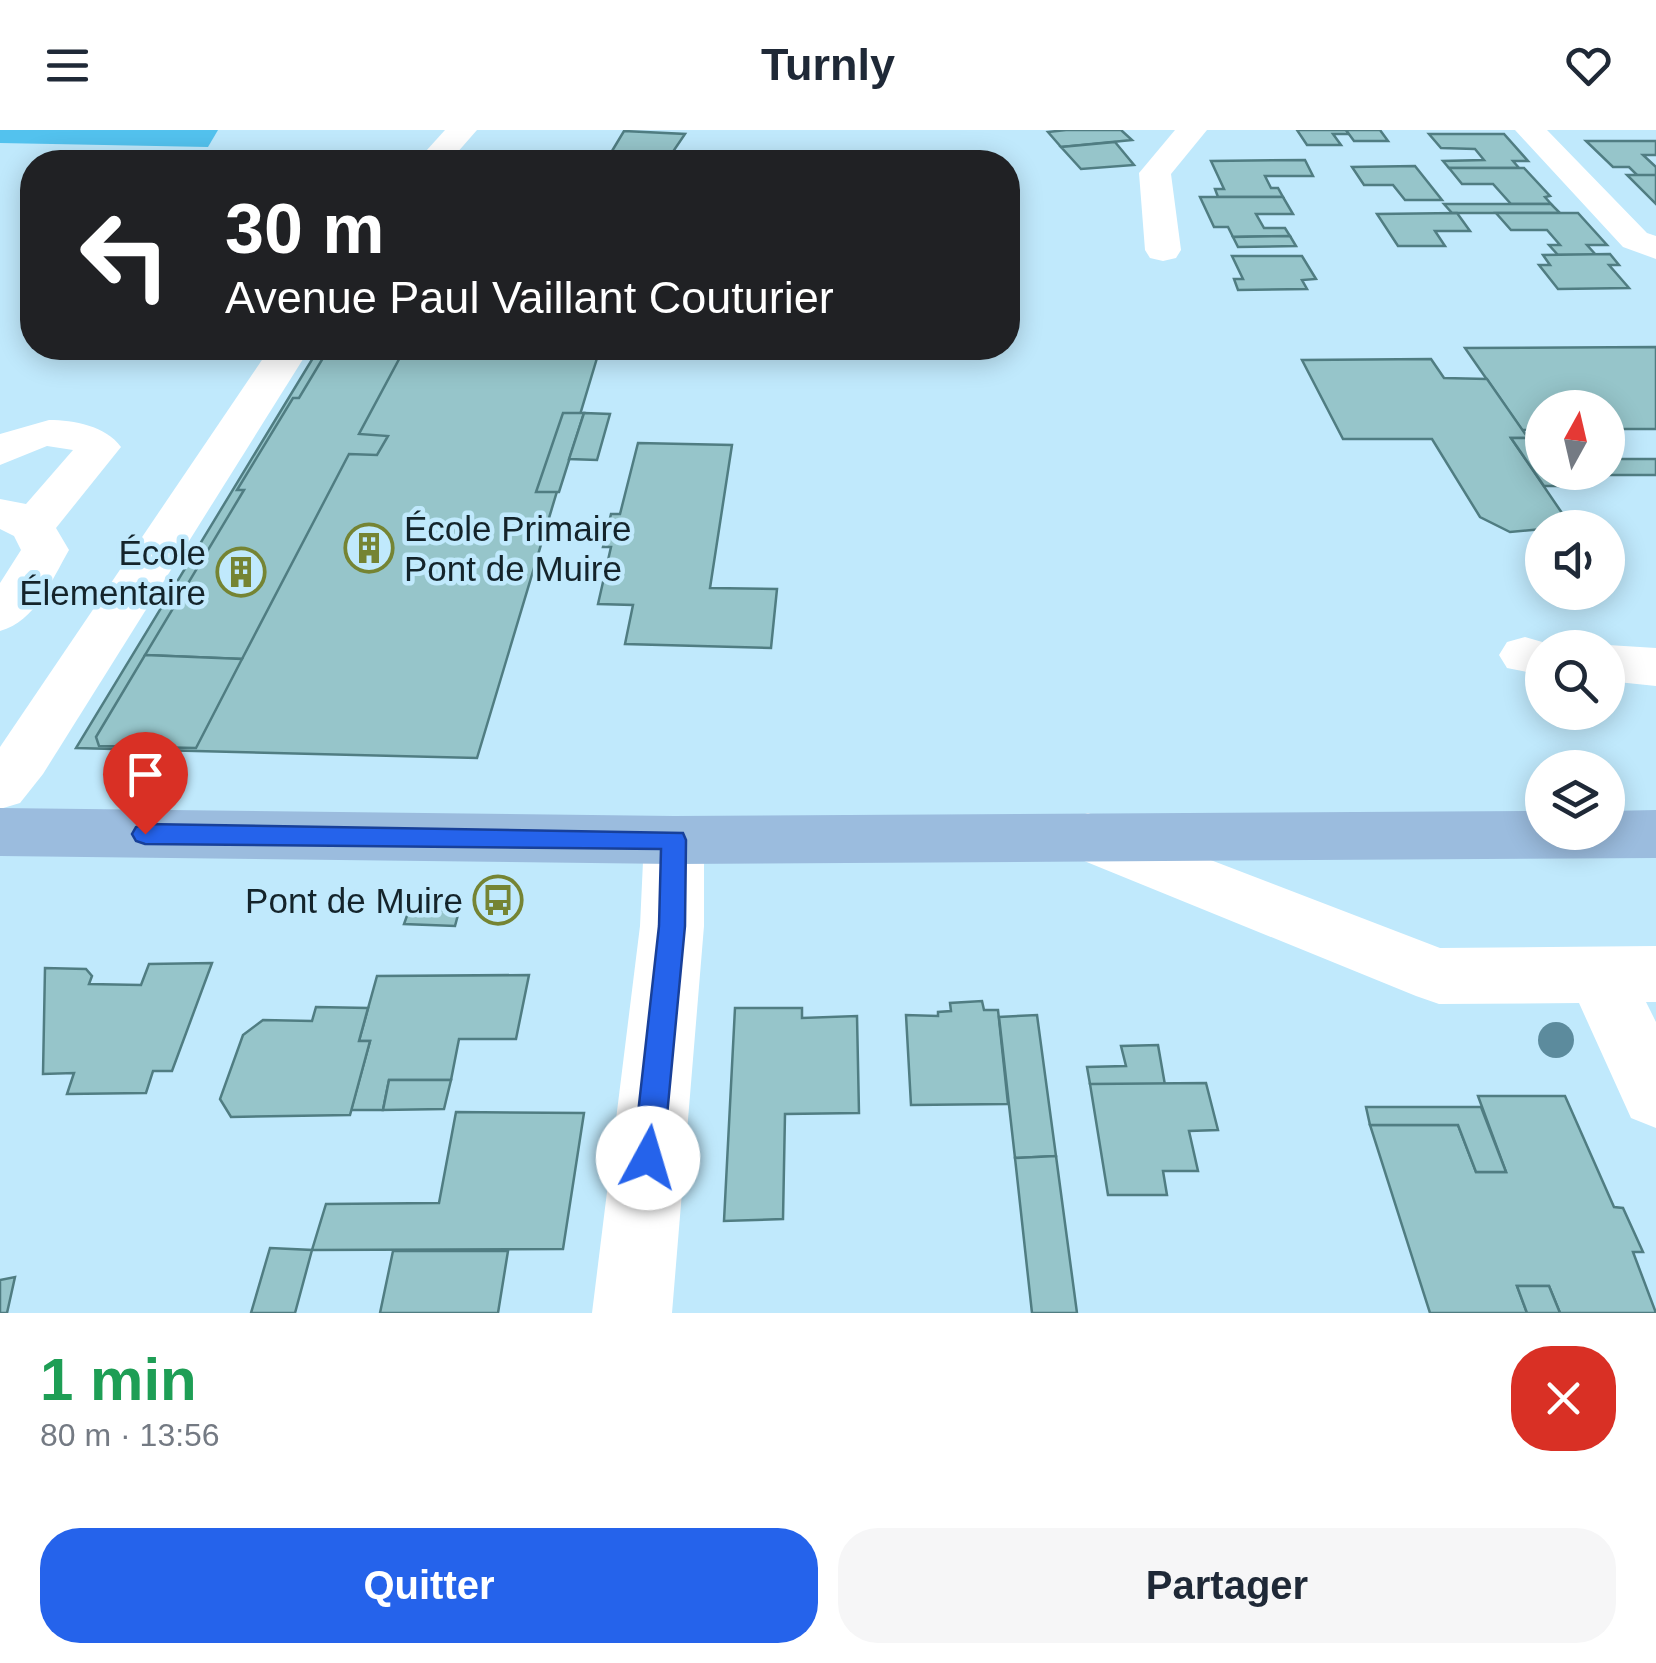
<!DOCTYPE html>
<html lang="fr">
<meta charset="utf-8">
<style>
body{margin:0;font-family:Helvetica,sans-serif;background:#f6f6f7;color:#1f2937;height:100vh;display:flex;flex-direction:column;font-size:38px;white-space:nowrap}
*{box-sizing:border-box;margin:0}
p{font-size:32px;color:#747a83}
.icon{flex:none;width:55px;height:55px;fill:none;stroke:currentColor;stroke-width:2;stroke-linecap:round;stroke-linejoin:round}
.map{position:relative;height:1183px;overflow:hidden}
.side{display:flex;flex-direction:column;background:#fff;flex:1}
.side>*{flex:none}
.top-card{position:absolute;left:20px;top:20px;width:1000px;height:210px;border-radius:40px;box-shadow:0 5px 25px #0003;background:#202124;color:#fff;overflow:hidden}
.needle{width:65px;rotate:8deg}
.fabs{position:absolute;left:1525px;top:260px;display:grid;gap:20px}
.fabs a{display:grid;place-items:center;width:100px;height:100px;border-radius:50%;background:#fff;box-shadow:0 5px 25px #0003;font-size:50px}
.pin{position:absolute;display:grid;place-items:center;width:85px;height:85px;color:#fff;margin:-102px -42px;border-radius:50% 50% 50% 0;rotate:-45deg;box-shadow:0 0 10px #0007}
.pin .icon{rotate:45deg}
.me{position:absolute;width:110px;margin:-55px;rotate:6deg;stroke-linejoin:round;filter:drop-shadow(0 0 8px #0008)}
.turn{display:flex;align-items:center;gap:35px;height:210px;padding:0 40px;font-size:45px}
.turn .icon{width:130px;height:130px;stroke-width:2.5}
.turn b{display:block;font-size:70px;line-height:85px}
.round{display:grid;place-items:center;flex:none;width:105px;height:105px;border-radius:40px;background:#f6f6f7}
.summary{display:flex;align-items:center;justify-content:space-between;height:170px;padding:0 40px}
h1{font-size:60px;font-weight:700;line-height:75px;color:#1e9e55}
.button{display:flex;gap:20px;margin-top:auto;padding:20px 40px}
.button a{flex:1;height:115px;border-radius:40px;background:#2563eb;color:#fff;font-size:40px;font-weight:700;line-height:115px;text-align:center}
.button a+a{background:#f6f6f7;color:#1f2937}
header{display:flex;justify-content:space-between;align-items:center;height:130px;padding:0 40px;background:#fff;font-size:45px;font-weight:700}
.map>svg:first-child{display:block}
</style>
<header><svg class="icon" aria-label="menu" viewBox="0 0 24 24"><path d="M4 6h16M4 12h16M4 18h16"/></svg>Turnly<svg class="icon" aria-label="heart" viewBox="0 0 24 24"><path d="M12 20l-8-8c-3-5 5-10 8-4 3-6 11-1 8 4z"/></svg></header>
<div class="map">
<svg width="1656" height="1183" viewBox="0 0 1656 1183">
<rect width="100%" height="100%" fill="#c0e9fc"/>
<polygon fill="#53c2ee" points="0,0 218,0 208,17 0,13"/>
<g fill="#96c5ca" stroke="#507d82" stroke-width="2.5">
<polygon points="1066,0 1121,0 1132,10 1061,17 1048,2"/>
<polygon points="1297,0 1346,0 1349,4 1333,4 1341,15 1307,15"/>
<polygon points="1346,0 1380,0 1388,11 1354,11"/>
<polygon points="624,1 685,4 666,32 568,32 570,28 614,31 622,22 612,21"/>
<polygon points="1429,4 1504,4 1528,31 1513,31 1519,38 1449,38 1443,31 1484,30 1475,19 1441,18"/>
<polygon points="1586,11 1656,11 1656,25 1643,25 1656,37 1656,45 1638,46 1629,37 1613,37"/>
<polygon points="1115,12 1134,35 1081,39 1061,17"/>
<polygon points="1305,30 1313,46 1265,46 1271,58 1278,58 1283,67 1218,67 1215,59 1224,59 1211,31"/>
<polygon points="1415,36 1442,70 1405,70 1393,55 1364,55 1352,37"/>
<polygon points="1449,38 1524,38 1550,66 1545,67 1551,74 1511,74 1493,54 1462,54"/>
<polygon points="1627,45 1656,45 1656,74"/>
<polygon points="1200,67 1283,67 1293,84 1256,84 1264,98 1285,98 1290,106 1233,107 1228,97 1214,97"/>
<polygon points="1444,74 1551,74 1560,83 1452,83"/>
<polygon points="1457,83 1470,101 1435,101 1445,116 1398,116 1377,84"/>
<polygon points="1496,83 1578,83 1607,115 1587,115 1596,125 1558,125 1549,115 1560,115 1547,100 1511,100"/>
<polygon points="1290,106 1296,116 1238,117 1233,107"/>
<polygon points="1610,124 1619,135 1609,135 1629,158 1558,159 1539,135 1550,135 1543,125"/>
<polygon points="1232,126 1302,126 1316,149 1302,150 1307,159 1238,160 1234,149 1243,149"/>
<polygon points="1656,217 1656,299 1608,299 1608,278 1542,278 1542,300 1522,300 1465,218"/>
<polygon points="319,218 600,218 477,628 76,618"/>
<polygon points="329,218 405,218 359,304 388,306 377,325 349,324 242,529 145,525 244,360 237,360 293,268 299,268"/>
<polygon points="1431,229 1444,248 1487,249 1528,308 1511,308 1564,386 1553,398 1510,402 1480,387 1432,309 1343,309 1302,230"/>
<polygon points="563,283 584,283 559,362 536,362"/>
<polygon points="584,283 610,284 597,330 569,329"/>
<polygon points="1511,308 1528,308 1542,324 1542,342 1608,342 1608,329 1656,329 1656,345 1563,345 1562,356 1544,356"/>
<polygon points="638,313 732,315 710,458 777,459 771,518 625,514 633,475 598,474 611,417 603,417 611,384 620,384"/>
<polygon points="145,525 242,529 196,618 99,616 96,607"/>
<polygon points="409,780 459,781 455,796 404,794"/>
<polygon points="212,833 172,941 153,941 146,963 67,964 74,943 43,944 45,838 86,839 92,846 89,854 141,855 149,834"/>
<polygon points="529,845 516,909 459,909 451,950 389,950 383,980 351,980 370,911 359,911 377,846"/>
<polygon points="982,871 984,880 998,880 1008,974 911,975 906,885 938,886 938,882 951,881 950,873"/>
<polygon points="316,877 368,878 359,911 370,911 350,985 231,987 220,969 243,905 263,890 312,891"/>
<polygon points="735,878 802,878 802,888 857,886 859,983 785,984 783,1089 724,1091"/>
<polygon points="1037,885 1056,1026 1015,1028 999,887"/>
<polygon points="1158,915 1165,955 1090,954 1087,937 1126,936 1121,916"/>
<polygon points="389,950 451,950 444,979 383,980"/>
<polygon points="1206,953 1218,1000 1189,1001 1198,1041 1163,1041 1167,1065 1108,1065 1090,954"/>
<polygon points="1478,966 1565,966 1614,1077 1623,1078 1643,1122 1633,1122 1656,1183 1560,1183 1549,1156 1517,1156 1527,1183 1430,1183 1370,995 1458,995 1476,1042 1506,1042"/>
<polygon points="1366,977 1481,977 1506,1042 1476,1042 1458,995 1370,995"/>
<polygon points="456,982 584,983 563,1119 312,1120 326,1074 439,1073"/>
<polygon points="1056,1026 1077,1183 1032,1183 1015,1028"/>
<polygon points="270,1118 312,1120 295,1183 251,1183"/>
<polygon points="393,1121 508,1121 498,1183 380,1183"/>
<polygon points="15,1147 7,1183 0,1183 0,1150"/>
<polygon points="1517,1156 1549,1156 1560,1183 1527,1183"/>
</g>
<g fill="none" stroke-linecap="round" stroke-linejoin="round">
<g fill="#fff" fill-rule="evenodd">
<polygon points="445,0 477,0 449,32 416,32"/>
<polygon points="1175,0 1207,0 1171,44 1181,120 1176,128 1163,131 1150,128 1145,120 1139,43"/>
<polygon points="1515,0 1547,0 1647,103 1656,106 1656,129 1623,117"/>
<polygon points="270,218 310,218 43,644 20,673 0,679 0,617"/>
<path d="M49,290C74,290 106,296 121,317L56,398L69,420C51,451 36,491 0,501V453L21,420L14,406L0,399V369L26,374L73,320L47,316L0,335V304Z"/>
<polygon points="1525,507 1563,518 1542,518 1542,545 1507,538 1499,525 1507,512"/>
<polygon points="1608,515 1656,518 1656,556 1608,551 1608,518 1598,518"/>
<polygon points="1088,683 1440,818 1656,816 1656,872 1646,872 1656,892 1656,998 1631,988 1579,873 1439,874 1416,866 1067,724 1058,707 1067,690"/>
<polygon points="674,686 695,693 704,710 704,796 672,1183 592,1183 640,796 644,710 653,693"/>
</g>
<polygon fill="#9bbcde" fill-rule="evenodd" points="0,678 674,686 1542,681 1542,702 1608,702 1608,681 1656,680 1656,728 674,734 0,726"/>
</g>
<circle fill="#5c8b9d" cx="1556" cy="910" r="18"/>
<polygon fill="#2563eb" stroke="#184099" stroke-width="2.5" points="145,694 683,703 686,710 685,796 663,1028 659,1039 648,1043 638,1039 633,1028 659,796 661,719 145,714 136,711 132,704 136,697"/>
<defs>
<g id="building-ring" transform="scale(2.5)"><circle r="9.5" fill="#c0e9fc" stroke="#758433" stroke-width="1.5"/><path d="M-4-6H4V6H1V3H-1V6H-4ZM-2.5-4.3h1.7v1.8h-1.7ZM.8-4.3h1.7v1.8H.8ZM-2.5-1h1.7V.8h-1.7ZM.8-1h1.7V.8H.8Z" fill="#758433"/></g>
<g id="bus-ring" transform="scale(2.5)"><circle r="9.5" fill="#c0e9fc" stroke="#758433" stroke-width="1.5"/><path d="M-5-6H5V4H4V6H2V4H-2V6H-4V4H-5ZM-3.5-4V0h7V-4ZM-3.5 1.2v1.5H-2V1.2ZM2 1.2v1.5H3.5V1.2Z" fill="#758433"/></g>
</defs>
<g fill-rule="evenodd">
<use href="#building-ring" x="369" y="418"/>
<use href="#building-ring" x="241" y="442"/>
<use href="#bus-ring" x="498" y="770"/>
</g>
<g text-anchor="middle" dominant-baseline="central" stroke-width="9" stroke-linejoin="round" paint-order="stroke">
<g font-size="35" fill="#14242b" stroke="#c0e9fc" text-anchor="end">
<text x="404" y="398" text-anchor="start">École Primaire<tspan x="404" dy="40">Pont de Muire</tspan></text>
<text x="206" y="422">École<tspan x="206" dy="40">Élementaire</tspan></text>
<text x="463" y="770">Pont de Muire</text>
</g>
</g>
</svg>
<div class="fabs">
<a><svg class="needle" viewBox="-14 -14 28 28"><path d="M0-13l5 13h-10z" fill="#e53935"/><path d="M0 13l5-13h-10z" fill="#747a83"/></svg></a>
<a><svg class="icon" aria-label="sound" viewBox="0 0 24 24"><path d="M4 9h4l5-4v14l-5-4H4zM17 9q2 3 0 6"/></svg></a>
<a><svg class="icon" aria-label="search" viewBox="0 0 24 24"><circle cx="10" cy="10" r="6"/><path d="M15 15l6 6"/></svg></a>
<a><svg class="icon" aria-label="layers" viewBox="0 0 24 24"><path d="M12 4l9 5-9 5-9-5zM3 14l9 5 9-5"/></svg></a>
</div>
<div class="pin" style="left:145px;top:704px;background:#d93025"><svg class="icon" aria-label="arrive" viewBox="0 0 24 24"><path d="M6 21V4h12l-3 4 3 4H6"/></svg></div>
<svg class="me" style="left:648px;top:1028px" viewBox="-20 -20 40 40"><circle r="19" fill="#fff"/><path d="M0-13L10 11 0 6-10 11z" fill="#2563eb"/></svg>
<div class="top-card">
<div class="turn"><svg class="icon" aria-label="left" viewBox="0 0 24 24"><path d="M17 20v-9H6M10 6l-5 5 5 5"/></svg><div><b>30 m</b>Avenue Paul Vaillant Couturier</div></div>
</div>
</div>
<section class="side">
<div class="summary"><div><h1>1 min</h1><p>80 m · 13:56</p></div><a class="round" style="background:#d93025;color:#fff"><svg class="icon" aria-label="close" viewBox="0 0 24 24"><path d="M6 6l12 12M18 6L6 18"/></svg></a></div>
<div class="button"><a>Quitter</a><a>Partager</a></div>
</section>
